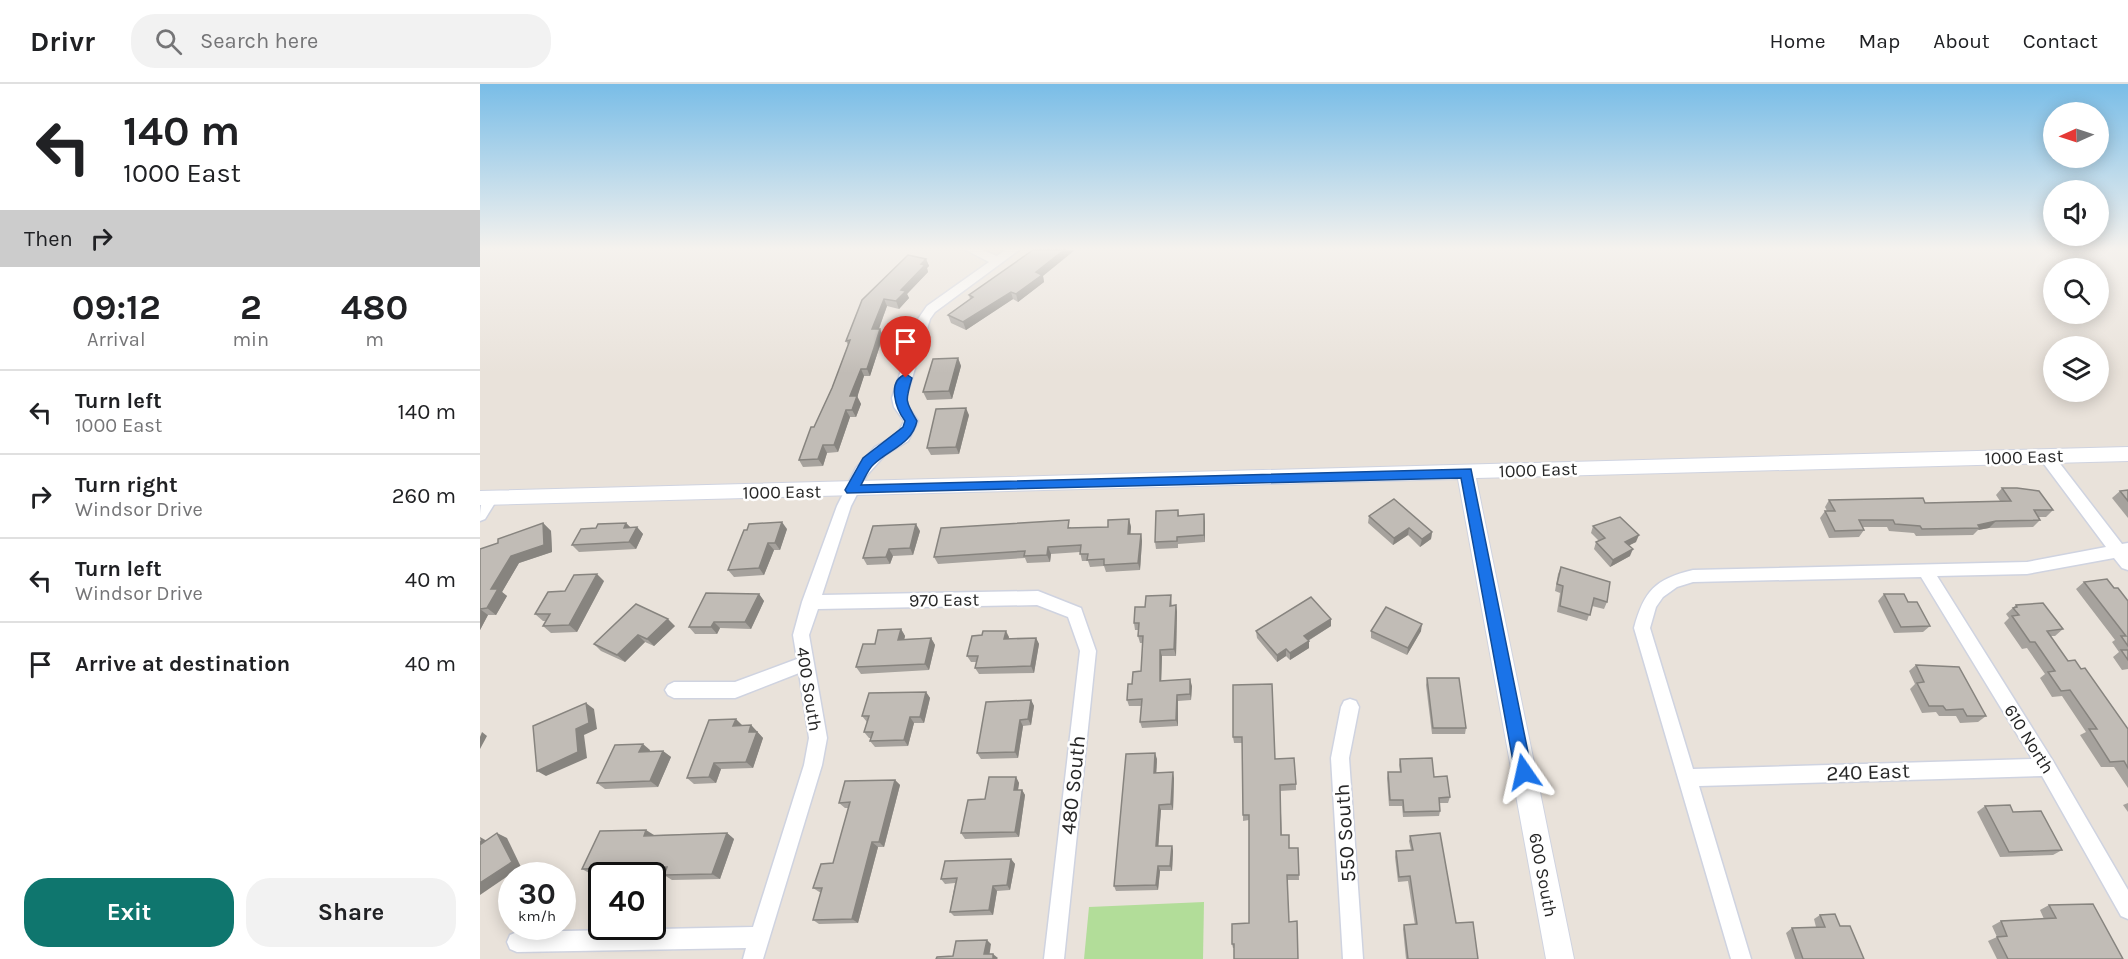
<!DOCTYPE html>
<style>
body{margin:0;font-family:Karla,sans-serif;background:#f2f2f2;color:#202124;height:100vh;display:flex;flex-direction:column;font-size:22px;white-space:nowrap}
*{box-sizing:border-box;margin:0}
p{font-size:20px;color:#757577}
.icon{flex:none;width:33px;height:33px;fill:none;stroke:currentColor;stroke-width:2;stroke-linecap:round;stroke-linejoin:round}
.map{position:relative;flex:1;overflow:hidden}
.details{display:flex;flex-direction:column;background:#fff;width:480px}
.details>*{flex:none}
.top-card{background:#fff;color:#202124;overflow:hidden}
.needle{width:39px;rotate:267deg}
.buttons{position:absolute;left:1563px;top:18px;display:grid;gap:12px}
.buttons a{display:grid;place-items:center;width:66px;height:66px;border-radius:50%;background:#fff;box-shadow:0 3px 15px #0003;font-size:30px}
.speed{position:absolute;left:18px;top:778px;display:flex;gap:12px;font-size:30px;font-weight:700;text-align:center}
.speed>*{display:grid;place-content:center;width:78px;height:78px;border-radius:50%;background:#fff;box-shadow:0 3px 15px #0003;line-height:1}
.speed small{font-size:15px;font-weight:400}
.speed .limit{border:3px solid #111;border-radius:9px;background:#fff;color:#111}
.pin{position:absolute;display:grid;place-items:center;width:51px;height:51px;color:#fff;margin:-62px -26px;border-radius:50% 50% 50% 0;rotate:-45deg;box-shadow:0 0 6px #0007}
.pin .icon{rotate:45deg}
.me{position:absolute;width:66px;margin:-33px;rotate:349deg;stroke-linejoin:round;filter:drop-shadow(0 0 4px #0008)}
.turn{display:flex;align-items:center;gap:21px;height:126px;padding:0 24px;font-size:27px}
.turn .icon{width:78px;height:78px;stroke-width:2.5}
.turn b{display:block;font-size:42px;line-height:51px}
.then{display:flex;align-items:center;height:57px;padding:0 24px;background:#0003;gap:12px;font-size:22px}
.eta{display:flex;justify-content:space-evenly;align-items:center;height:102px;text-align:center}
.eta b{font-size:36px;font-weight:700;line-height:42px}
.cta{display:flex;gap:12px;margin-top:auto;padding:12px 24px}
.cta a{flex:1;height:69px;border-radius:24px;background:#0f766e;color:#fff;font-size:24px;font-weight:700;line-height:69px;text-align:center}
.cta a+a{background:#f2f2f2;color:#202124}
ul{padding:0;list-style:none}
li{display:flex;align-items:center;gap:18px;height:84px;padding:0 24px;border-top:2px solid #e0e0e0}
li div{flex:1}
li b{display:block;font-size:22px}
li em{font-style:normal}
header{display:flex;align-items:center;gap:36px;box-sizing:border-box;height:84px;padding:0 30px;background:#fff;border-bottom:2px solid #e0e0e0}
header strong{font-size:28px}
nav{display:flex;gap:33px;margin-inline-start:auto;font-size:21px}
.search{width:420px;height:54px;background:#f2f2f2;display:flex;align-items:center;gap:15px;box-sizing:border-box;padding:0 21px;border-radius:24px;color:#757577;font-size:22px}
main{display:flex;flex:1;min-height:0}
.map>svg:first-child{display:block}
</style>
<header>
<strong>Drivr</strong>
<div class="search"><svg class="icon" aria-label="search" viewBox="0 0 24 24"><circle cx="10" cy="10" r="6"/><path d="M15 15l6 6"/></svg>Search here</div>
<nav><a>Home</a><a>Map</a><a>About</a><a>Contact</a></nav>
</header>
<main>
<section class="details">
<div class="top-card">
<div class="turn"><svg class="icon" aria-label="left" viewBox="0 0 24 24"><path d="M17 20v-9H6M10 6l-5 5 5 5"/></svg><div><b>140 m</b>1000 East</div></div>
<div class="then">Then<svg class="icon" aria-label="right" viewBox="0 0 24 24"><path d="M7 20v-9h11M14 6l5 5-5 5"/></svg></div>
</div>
<div class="eta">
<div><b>09:12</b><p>Arrival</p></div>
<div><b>2</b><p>min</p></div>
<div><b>480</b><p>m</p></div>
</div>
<ul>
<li><svg class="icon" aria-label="left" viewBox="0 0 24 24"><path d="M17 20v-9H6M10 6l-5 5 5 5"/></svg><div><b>Turn left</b><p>1000 East</p></div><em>140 m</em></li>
<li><svg class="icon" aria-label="right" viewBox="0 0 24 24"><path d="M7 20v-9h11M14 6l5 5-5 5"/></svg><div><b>Turn right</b><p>Windsor Drive</p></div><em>260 m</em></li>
<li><svg class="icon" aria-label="left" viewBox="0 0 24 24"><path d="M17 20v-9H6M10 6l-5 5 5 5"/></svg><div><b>Turn left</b><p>Windsor Drive</p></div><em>40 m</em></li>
<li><svg class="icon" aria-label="arrive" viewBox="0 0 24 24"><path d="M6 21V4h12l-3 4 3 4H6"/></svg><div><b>Arrive at destination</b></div><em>40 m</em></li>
</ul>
<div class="cta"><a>Exit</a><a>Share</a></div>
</section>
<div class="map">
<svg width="1648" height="875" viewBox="0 0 1648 875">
<rect width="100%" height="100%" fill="#e9e2da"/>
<polygon fill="#b2dd99" points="724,818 723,875 604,875 609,823"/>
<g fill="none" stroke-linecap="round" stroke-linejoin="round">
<g stroke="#cfd3e0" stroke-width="3">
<g id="minor">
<polygon points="486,166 502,166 517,172 525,166 539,166 455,228 450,235 426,314 428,322 438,337 428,357 405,371 387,391 371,422 342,511 558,507 601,524 616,567 584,875 564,875 600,567 588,533 557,521 338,525 329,551 347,654 342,681 283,875 263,875 266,864 37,868 30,865 27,858 30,851 37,848 273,843 324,681 329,654 319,589 255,614 194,614 188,611 185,606 188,601 194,598 255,598 317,575 313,551 322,518 357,422 376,384 395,363 418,350 424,337 414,323 412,314 438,235 447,222 509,178"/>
<path d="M1566,367L1571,368L1642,460L1648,459V486L1642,484L1634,474L1547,490L1457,492L1573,677L1648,806V835L1641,832L1562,692L1219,702L1271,875H1251L1154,544C1164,507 1175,495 1213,486L1547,478L1626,463L1561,376L1559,372ZM1441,493L1552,675L1213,685L1170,544L1176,523L1183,513L1197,503L1213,498Z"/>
<path d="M11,408L18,414L5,435L0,437C0,426 0,412 11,408Z"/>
<polygon points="870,615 876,617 879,623 869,674 883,875 863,875 851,674 861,623 864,617"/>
</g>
</g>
<g stroke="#cfd3e0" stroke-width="2">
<polygon id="tertiary" points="1648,363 1648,377 996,394 1094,875 1066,875 978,395 0,421 0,407"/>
</g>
<use href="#minor" fill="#fff" fill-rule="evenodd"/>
<use href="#tertiary" fill="#fff" fill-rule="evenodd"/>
</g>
<g fill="#a6a29d">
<polygon points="446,175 449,182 447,184 448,188 427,210 429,214 419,225 407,222 399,245 400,245 403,252 390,292 384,292 377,312 381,320 376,333 370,333 358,368 347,369 343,382 323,383 319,376 352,304 368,261 366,257 382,216"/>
<polygon points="563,192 564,198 538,218 533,215 486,246 471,239 468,231 490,215 489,211"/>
<polygon points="478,274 481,282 472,315 447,316 443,308"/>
<polygon points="489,331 479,370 451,371 447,364"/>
<polygon points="1522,404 1573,426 1566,433 1559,433 1560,436 1553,443 1509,444 1498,446 1493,451 1436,452 1434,449 1409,447 1407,443 1383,443 1384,446 1379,453 1349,454 1340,434 1345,427 1347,427 1345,423 1349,416 1445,419 1520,417 1516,411"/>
<polygon points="1648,406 1648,434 1632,414 1640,407"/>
<polygon points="698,426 699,432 725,438 725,458 698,460 698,464 676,465 675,458"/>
<polygon points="889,432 952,448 951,455 940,463 928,451 913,461 888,439"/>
<polygon points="649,435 651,443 650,450 661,450 662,457 660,486 626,488 624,482 610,483 608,477 602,477 600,468 571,470 570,478 547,479 545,474 458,480 454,473 591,443 591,444 628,443"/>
<polygon points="63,439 71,447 72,468 39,479 22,508 27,512 16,531 8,531 0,546 0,465 18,459"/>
<polygon points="146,439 151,444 157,443 163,450 156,465 99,468 92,461 116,444"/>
<polygon points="1113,442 1156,458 1149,461 1150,472 1130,483 1114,465 1116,458 1119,457 1111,449"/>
<polygon points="307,445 300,466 294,466 284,491 254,493 248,486"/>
<polygon points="440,447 433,471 413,472 410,480 387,481 383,474"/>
<polygon points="1081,483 1127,518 1124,525 1112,522 1107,537 1077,528 1080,509 1075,507 1078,490"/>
<polygon points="124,497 97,548 71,549 63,542 66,537 63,537 55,530 85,507"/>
<polygon points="1604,498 1634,504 1648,517 1648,585 1642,586 1633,573 1639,568 1632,558 1635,556 1596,505"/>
<polygon points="279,510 284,517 271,545 240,544 237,550 215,550 209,543"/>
<polygon points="1404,510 1428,518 1450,542 1443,548 1414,549 1398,517"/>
<polygon points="691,511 692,522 696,521 697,528 696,572 682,572 681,597 712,602 711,616 698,617 698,642 662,644 660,638 661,622 649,622 647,616 652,600 661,587 663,559 660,559 658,552 659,546 655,546 654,539 665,523"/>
<polygon points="1536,521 1583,545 1575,552 1570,552 1588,577 1648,645 1648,704 1634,683 1621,683 1600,651 1606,648 1582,612 1572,613 1560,594 1565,590 1547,564 1542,565 1524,539 1529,534 1526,530"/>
<polygon points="195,542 174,562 165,558 145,578 121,567 114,560"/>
<polygon points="851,542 828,557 829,564 810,576 806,572 797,578 777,554 776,547"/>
<polygon points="421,545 425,552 424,555 451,554 455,561 449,586 381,590 376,583 395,560"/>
<polygon points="891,547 941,547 927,571 891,554"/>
<polygon points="529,553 529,555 556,554 559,560 554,589 499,590 495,584 497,578 491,578 487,572"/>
<polygon points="1436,581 1506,632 1498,638 1480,639 1476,632 1459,632 1456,628 1442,629 1430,605 1435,600 1429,587"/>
<polygon points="947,594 986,644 985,650 952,650 946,601"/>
<polygon points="753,601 795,675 816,700 816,706 800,707 802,751 809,764 818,764 819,796 807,796 754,864 753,864 752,860 769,839 769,736 763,737 763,731 762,659 754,659 753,653"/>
<polygon points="446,608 450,614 444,639 434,639 428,662 395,663 390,657 391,654 389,654 384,648 387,638 382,632"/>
<polygon points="551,616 554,622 551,641 543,642 538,674 501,675 497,669"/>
<polygon points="262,641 271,641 283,654 273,684 241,685 236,699 214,700 207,694"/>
<polygon points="170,666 170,667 183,667 191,673 178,703 125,705 117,699"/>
<polygon points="677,675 676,689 694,694 693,726 681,726 678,762 692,762 693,767 692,787 680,787 678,806 636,807 634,802"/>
<polygon points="920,675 954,693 970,713 968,719 959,719 960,727 959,732 923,733 922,722 909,722 907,694 908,688 920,688 919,681"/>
<polygon points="536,693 539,699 538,706 542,706 545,711 539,753 485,755 481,749 505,715"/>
<polygon points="415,696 420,701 404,763 398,763 378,839 339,840 333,836 341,809 333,804 353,779 369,724 365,724 359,719"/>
<polygon points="1648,719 1648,728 1643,721"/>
<polygon points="1505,722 1533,728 1582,766 1573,771 1520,773 1497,728"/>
<polygon points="247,749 254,755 240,795 192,796 184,791 185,788 111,790 102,785 174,751"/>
<polygon points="930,752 976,839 998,875 926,875 923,845 924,841 935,841 928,797 918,798 915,773 916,767 931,766 929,757"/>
<polygon points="531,775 535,780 530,806 517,807 513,831 474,832 470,828 475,799 465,800 461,795"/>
<polygon points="1569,821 1643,875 1517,875 1508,857 1517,853 1512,842 1521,837 1564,835 1560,826"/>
<polygon points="1340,831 1360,842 1384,875 1315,875 1306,849 1312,844 1336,843 1334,835"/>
</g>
<g fill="#87847f">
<polygon points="584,166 595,166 563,192 564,198 538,218 536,210 556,188"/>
<polygon points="446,175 449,182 447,184 448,188 427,210 429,214 419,225 416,217 421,206"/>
<polygon points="531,208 533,215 486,246 483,238"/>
<polygon points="404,215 407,222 396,252 392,245"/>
<polygon points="400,245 403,252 390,292 387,285"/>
<polygon points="478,274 481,282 472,315 469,307"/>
<polygon points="381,285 384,292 377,314 377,312 381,320 376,333 372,326 370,312"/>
<polygon points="486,324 489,331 479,370 476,363"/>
<polygon points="366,326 370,333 358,368 354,361"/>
<polygon points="343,361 347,369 343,382 338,375"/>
<polygon points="724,430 725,438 725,458 724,451"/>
<polygon points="649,435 651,443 650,457 648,450"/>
<polygon points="1516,437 1509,444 1498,446 1500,444 1498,441"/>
<polygon points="302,438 307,445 300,466 295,459"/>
<polygon points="63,439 71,447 72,468 39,479 22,508 27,512 16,531 7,524 11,505 31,472"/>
<polygon points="146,439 153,446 144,444"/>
<polygon points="436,440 440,447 433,471 430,464"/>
<polygon points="157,443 163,450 156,465 149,458"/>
<polygon points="929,444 928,451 913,461 914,454"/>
<polygon points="952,448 951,455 940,463 942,455"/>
<polygon points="661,450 662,457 660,486 658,479"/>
<polygon points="1159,451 1156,458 1142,465 1145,458"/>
<polygon points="288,459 294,466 284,491 279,484"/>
<polygon points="568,463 571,470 570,478 567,471"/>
<polygon points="409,465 413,472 410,480 406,473"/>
<polygon points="1153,465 1150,472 1130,483 1133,476"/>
<polygon points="117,490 124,497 97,548 89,541"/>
<polygon points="279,510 284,517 271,545 265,538"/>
<polygon points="696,521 697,528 696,572 694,565"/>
<polygon points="0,525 8,531 0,546"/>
<polygon points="188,535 195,542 174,562 167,555"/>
<polygon points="851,535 851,542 824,559 824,552"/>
<polygon points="234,538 240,544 237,550 231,543"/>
<polygon points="942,540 941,547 927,571 928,564"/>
<polygon points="421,545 425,552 423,562 418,556"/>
<polygon points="526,547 529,553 527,561 524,555"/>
<polygon points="158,551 165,558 145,578 137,571"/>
<polygon points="451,554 455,561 449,586 445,580"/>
<polygon points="556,554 559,560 554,589 551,582"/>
<polygon points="829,557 829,564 810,576 810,569"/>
<polygon points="806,565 806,572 797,578 797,571"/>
<polygon points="680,566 682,572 681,603 680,597"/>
<polygon points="710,595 712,602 711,616 710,610"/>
<polygon points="446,608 450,614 444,639 440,633"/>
<polygon points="697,611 698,617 698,642 696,636"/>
<polygon points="551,616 554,622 551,641 548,635"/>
<polygon points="106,619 114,625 117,645 104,651 107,674 66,692 57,687 96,645"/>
<polygon points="430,633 434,639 428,662 424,656"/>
<polygon points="256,635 262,641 259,648 253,642"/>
<polygon points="540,636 543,642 538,674 535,668"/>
<polygon points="271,641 283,654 273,684 266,678 269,648"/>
<polygon points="2,648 7,652 0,665 0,653"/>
<polygon points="163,660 170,666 167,674 159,668"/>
<polygon points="183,667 191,673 178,703 170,697"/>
<polygon points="675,669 677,675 676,695 674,689"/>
<polygon points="234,679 241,685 236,699 229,693"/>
<polygon points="693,688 694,694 693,726 691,720"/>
<polygon points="536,693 539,699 537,712 534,706"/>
<polygon points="415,696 420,701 404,763 399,758"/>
<polygon points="542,706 545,711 539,753 535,748"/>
<polygon points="679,721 681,726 678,767 676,762"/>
<polygon points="166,746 174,751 164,752"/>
<polygon points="17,749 27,754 41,783 0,811 0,799"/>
<polygon points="247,749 254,755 240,795 232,790"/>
<polygon points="0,753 7,757 1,760"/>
<polygon points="392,758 398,763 378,839 372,835"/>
<polygon points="692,762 693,767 692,787 690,782"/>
<polygon points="531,775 535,780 530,806 527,801"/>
<polygon points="678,782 680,787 678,806 676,801"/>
<polygon points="513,802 517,807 513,831 509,826"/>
<polygon points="507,856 511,860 509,874 504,870"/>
<polygon points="513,870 518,874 517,875 513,875"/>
</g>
<g fill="#c1bcb6" stroke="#87847f" stroke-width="1.5">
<polygon points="553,166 584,166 556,188 562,191 536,210 531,208 483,238 468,231 493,213 489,211"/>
<polygon points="428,171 446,175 441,180 445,181 421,206 426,207 416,217 404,215 392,245 400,245 394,264 387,285 381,285 370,312 377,312 372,326 366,326 354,361 343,361 338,375 319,376 331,343 334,343 352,304 370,256 366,257 382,216"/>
<polygon points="478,274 469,307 443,308 453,275"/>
<polygon points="486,324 476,363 447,364 456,325"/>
<polygon points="1522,404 1537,404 1559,407 1573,426 1554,426 1560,436 1516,437 1498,441 1500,444 1442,445 1440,442 1415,440 1413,436 1379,436 1384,446 1355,447 1345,427 1355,427 1349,416 1443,414 1445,419 1531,417"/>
<polygon points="1648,406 1648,417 1640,407"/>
<polygon points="914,415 952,448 942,455 929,444 914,454 889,432"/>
<polygon points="698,426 698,432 724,430 724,451 697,453 697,457 675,458 676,427"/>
<polygon points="1140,433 1159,451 1145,458 1153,465 1133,476 1116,458 1125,454 1113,442"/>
<polygon points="649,435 648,450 661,450 658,479 624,481 624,475 607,476 608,470 600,470 601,461 568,463 567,471 544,472 545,467 454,473 461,444 589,436 588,444 628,443 628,436"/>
<polygon points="302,438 295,459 288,459 279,484 248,486 264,446 267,446 269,440"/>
<polygon points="63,439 64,461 31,472 11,505 18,505 7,524 0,525 0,465 18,459 18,455"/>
<polygon points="146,439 144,444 157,443 149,458 92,461 101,445 116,444 118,440"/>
<polygon points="436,440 430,464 409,465 406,473 383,474 393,442"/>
<polygon points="1081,483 1130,498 1127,518 1114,514 1110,531 1080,522 1083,502 1077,500"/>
<polygon points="117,490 89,541 63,542 70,530 55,530 68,508 85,507 94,491"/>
<polygon points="1627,495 1634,504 1638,504 1648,517 1648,562 1641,552 1646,552 1604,498"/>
<polygon points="226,509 279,510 265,538 234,538 231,543 209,543"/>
<polygon points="1404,510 1424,510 1428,518 1437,518 1450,542 1421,543"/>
<polygon points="691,511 690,522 696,521 694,565 680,566 680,597 710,595 710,610 697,611 696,636 660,638 662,615 647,616 648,600 652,600 653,588 661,587 663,552 658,552 659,539 654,539 655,523 665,523 666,512"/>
<polygon points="831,513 851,535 824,552 829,557 810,569 806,565 797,571 776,547"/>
<polygon points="1563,519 1583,545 1567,547 1588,577 1595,576 1601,585 1605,584 1648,645 1648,684 1644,677 1630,678 1609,645 1617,645 1590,606 1581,607 1568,588 1575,587 1555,558 1550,558 1532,532 1539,531 1533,524 1537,523 1536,521"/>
<polygon points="156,520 188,535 167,555 158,551 137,571 114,560"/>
<polygon points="906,523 942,540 928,564 891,547"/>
<polygon points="421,545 418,556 451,554 445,580 376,583 383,560 395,560 398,546"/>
<polygon points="503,547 526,547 524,555 556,554 551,582 495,584 498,572 487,572 492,552 502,551"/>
<polygon points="1641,566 1648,566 1648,576"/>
<polygon points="1436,581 1479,583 1506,632 1487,632 1483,625 1466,626 1463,622 1449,622 1437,599 1444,598"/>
<polygon points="947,594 979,594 986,644 953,644"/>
<polygon points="792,600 795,675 814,674 816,700 800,701 801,751 809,751 809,764 818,764 819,791 807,791 809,838 817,837 818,875 754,875 754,860 752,860 752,840 769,839 769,731 763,731 762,653 753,653 753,601"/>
<polygon points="446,608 440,633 430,633 424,656 390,657 393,648 384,648 389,632 382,632 389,609"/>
<polygon points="551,616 548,635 540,636 535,668 497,669 506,618"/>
<polygon points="106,619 109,639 96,645 98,668 57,687 53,642"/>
<polygon points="256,635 253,642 271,641 269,648 277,648 266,678 234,679 229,693 207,694 229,636"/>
<polygon points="163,660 159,668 183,667 170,697 117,699 135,661"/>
<polygon points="675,669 674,689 693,688 691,720 679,721 676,762 692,762 690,782 678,782 676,801 634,802 646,670"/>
<polygon points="952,674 954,693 967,692 970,713 959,714 960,727 924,728 923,716 910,716 908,688 921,688 920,675"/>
<polygon points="509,693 536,693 534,706 542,706 535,748 481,749 488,716 505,715"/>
<polygon points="415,696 399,758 392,758 372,835 333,836 342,804 333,804 341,780 353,779 370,718 359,719 365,697"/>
<polygon points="1530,721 1533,728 1561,727 1582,766 1529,768 1505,722"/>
<polygon points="166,746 164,752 247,749 232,790 184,791 187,783 102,785 120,747"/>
<polygon points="17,749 32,778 0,799 0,757 1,760"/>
<polygon points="960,749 976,839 993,838 998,875 928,875 924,841 937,840 930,792 919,793 916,767 933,766 930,752"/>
<polygon points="531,775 527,801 513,802 509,826 470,828 477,794 461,795 465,777"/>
<polygon points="1613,820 1643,875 1528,875 1517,853 1527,852 1521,837 1576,834 1569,821"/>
<polygon points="1355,830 1360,842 1370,842 1384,875 1323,875 1312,844 1345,843 1340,831"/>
<polygon points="507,856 504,870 513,870 513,875 456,875 457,873 473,872 476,857"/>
</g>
<linearGradient id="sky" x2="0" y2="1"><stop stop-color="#79bde7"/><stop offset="0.57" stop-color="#f5f2ee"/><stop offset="1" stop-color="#f5f2ee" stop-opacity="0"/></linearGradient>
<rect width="1648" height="289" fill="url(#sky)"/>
<path fill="#1a73e8" stroke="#114b97" stroke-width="1.5" d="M426,290L432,294C425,317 425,317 437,337C432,360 410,365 394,380C388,385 385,394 381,401L991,385L1052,688L1050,694L1044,696L1038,694L1035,688L981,394L367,409L365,406L383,374L423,343L425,337C416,325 406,297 426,290Z"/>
<g text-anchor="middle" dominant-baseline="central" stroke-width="5" stroke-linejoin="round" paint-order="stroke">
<g font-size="18" fill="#272727" stroke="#fff">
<text transform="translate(1544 373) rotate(-2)">1000 East</text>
<text transform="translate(1058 386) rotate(-2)">1000 East</text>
<text transform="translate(302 408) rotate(-1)">1000 East</text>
<text transform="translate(464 516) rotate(-1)">970 East</text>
<text transform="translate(329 605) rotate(81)">400 South</text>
<text transform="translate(1549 655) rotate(58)">610 North</text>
<text transform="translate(1063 791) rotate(79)">600 South</text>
</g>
<g font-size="21" fill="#272727" stroke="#fff">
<text transform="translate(1388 688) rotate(-2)">240 East</text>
<text transform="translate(593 701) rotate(-84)">480 South</text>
<text transform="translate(865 749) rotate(-94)">550 South</text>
</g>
</g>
</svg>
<div class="buttons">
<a><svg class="needle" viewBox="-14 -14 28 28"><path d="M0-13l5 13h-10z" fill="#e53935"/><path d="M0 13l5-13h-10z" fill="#757577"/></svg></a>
<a><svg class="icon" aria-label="sound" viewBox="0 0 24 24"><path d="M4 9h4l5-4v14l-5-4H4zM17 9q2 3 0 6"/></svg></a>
<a><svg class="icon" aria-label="search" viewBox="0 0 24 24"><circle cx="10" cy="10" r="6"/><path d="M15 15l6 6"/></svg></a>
<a><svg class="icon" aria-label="layers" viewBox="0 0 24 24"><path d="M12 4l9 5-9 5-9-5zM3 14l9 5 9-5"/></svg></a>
</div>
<div class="speed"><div>30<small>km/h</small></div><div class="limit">40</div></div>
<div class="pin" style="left:426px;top:294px;background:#d93025"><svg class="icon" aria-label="arrive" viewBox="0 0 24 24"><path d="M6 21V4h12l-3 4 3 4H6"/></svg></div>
<svg class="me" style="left:1044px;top:688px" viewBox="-20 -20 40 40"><path d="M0-17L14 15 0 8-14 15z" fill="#1a73e8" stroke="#fff" stroke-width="4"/></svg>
</div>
</main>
